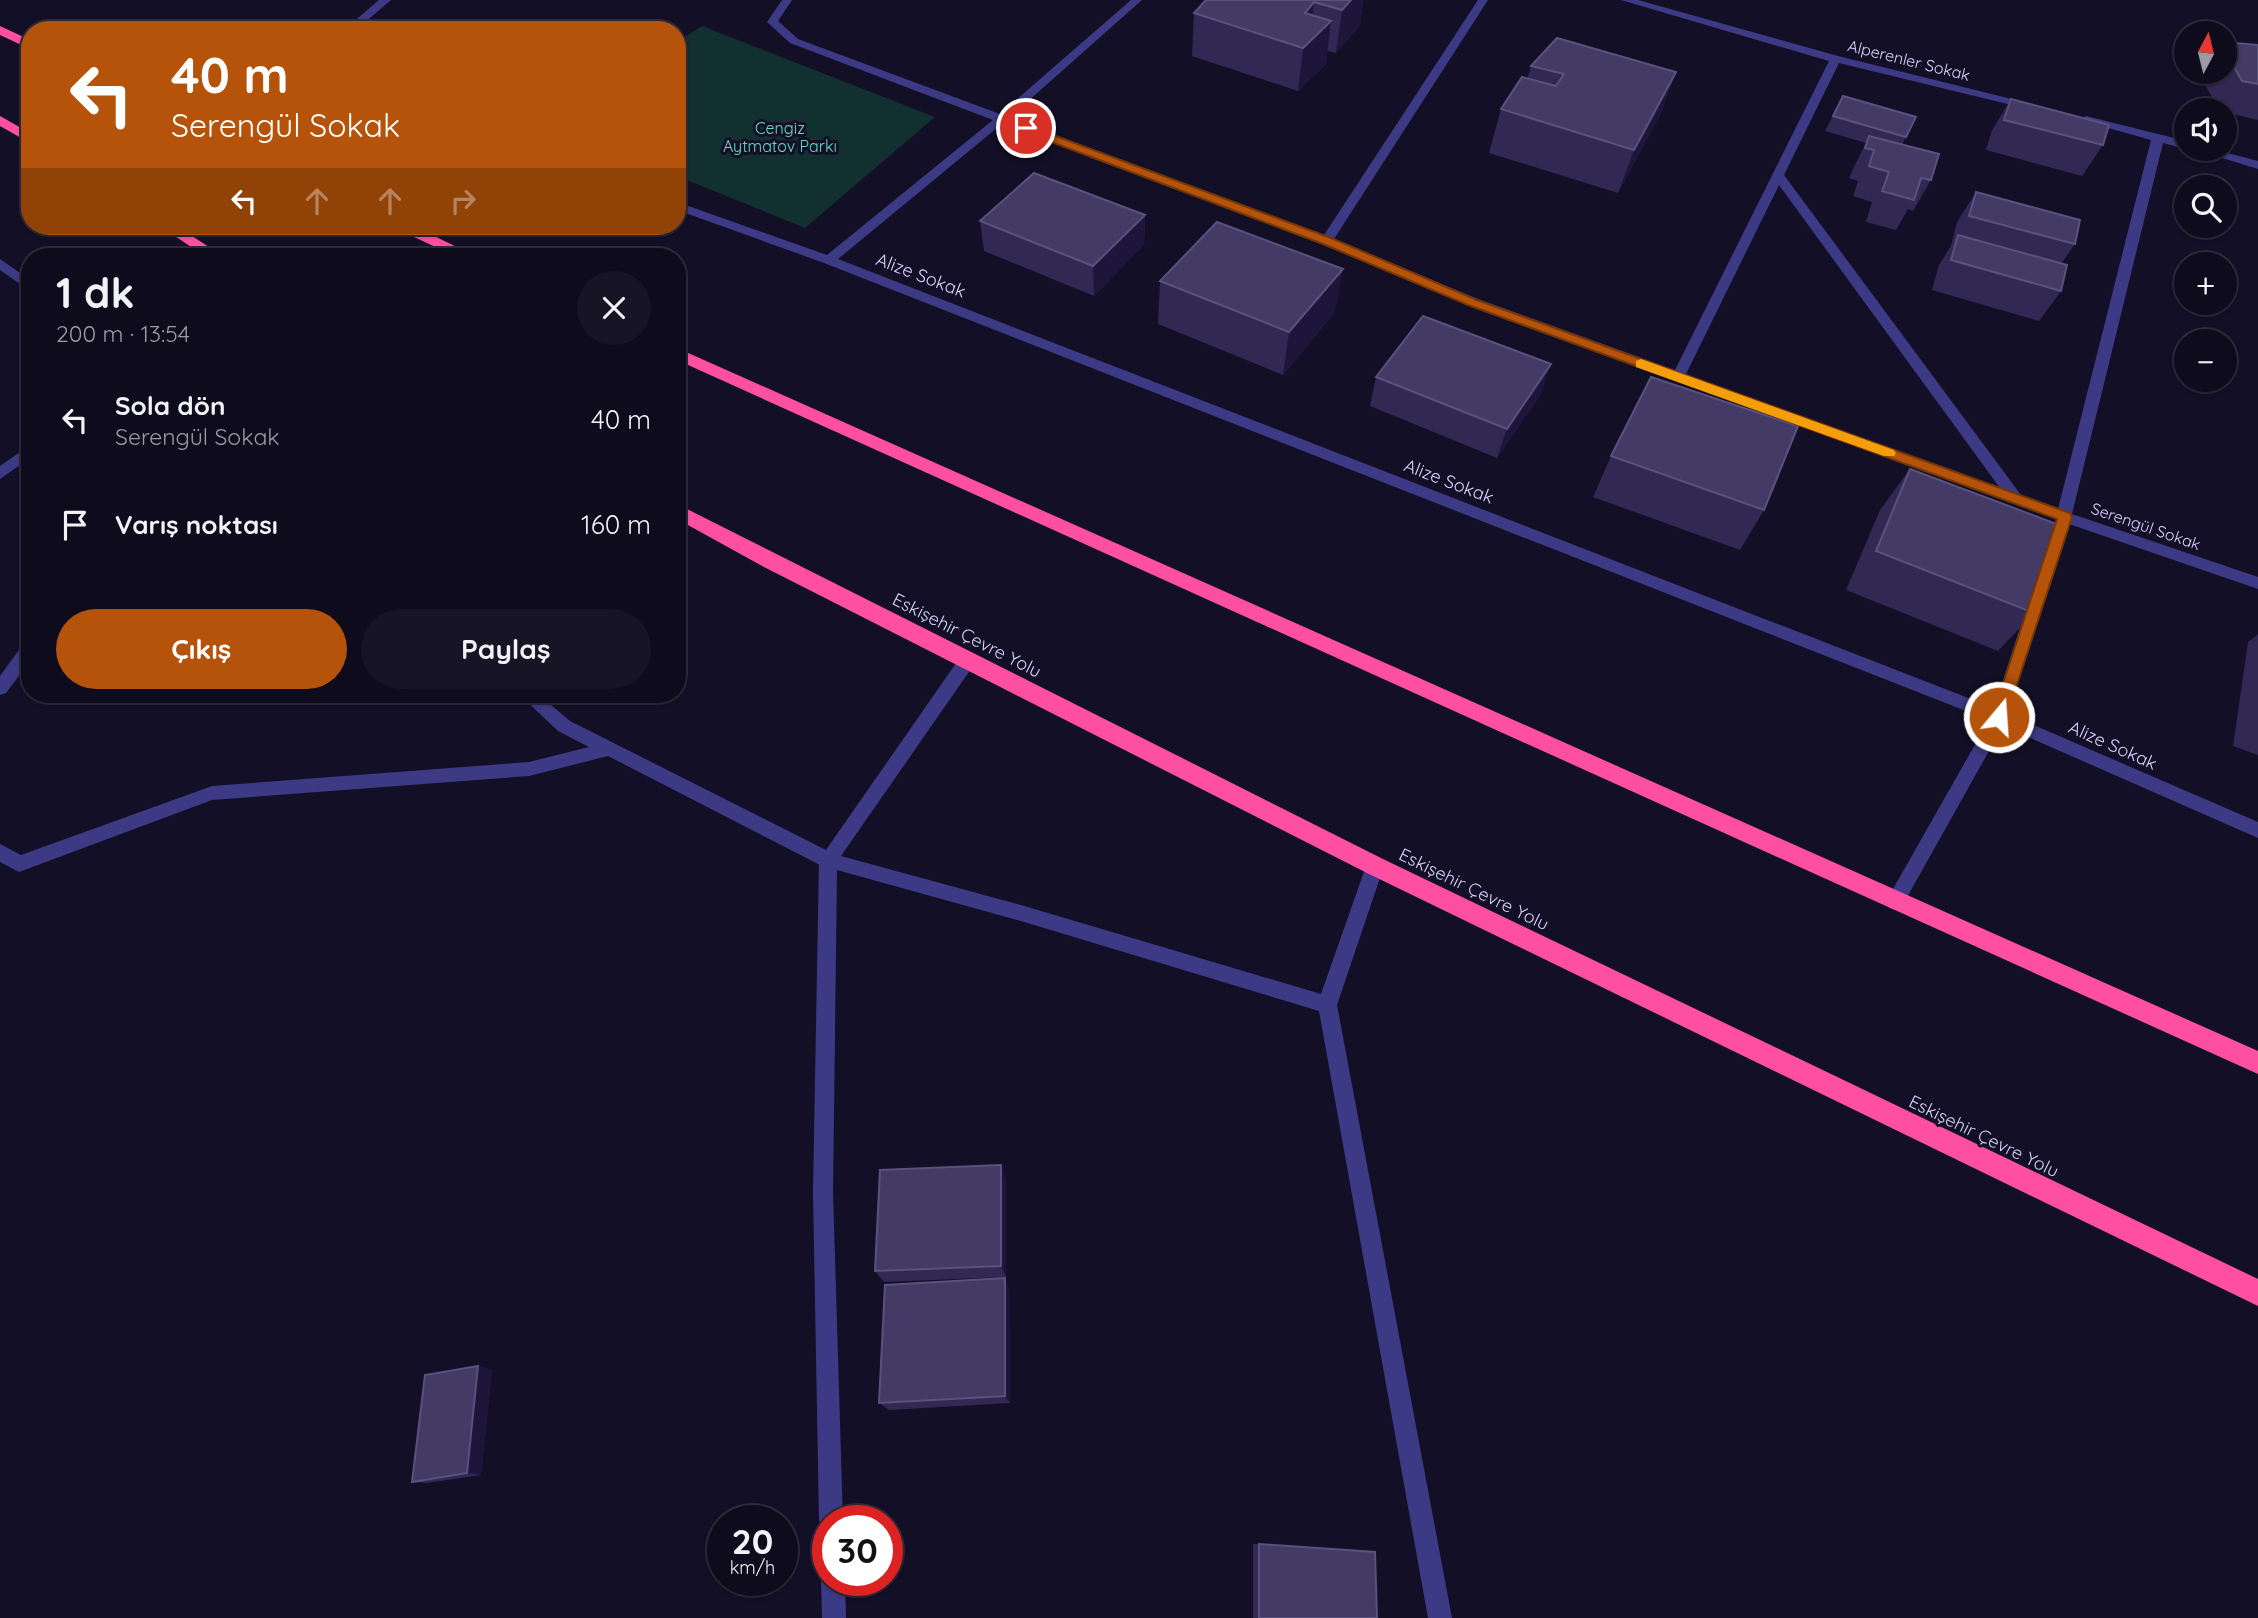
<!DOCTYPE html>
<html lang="tr">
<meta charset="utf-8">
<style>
body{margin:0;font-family:Quicksand,sans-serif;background:#171425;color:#f1f3f6;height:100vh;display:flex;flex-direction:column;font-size:26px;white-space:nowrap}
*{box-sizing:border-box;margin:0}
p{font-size:23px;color:#9b9ba3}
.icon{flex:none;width:38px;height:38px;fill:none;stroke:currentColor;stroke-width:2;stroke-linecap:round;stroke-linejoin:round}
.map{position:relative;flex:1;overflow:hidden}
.details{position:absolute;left:21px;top:248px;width:665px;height:455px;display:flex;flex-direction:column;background:#0e0b1c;border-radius:28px;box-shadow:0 2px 5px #0004,0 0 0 2px #2e2b3b}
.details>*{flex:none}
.hud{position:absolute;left:21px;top:21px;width:665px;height:214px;border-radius:28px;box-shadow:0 2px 5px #0004,0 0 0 2px #2e2b3b;background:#b45309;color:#fff;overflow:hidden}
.needle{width:46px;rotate:7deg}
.tools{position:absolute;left:2174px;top:21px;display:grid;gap:14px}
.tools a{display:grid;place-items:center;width:63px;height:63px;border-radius:50%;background:#0e0b1c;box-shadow:0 2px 5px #0004,0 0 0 2px #2e2b3b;font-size:35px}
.speed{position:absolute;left:707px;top:1505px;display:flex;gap:14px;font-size:35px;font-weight:700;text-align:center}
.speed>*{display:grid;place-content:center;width:91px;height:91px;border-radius:50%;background:#0e0b1c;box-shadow:0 2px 5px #0004,0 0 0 2px #2e2b3b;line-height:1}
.speed small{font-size:18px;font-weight:400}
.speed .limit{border:10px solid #d22;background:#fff;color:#111}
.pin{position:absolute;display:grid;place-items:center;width:60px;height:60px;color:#fff;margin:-30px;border:4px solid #fff;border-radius:50%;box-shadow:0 2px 7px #0007}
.me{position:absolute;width:77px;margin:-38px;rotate:18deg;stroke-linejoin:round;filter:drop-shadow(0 0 5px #0008)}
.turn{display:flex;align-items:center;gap:24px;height:147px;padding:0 35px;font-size:32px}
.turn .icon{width:91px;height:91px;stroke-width:2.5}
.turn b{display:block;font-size:49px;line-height:60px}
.lanes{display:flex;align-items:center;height:66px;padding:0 35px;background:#0003;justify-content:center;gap:35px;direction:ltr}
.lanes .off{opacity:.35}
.round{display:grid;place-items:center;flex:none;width:74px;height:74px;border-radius:37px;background:#171425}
.summary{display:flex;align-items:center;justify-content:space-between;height:119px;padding:0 35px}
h1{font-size:42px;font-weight:700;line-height:52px}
.cta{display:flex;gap:14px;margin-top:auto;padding:14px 35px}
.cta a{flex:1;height:80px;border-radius:42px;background:#b45309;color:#fff;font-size:28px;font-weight:700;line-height:80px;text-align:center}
.cta a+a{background:#171425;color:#f1f3f6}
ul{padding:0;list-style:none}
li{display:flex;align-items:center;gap:21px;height:105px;padding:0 35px}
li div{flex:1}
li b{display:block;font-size:26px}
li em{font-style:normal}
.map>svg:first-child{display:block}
</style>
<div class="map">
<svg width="2258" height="1618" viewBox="0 0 2258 1618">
<rect width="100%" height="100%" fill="#130f26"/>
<polygon fill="#12302f" points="702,26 935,117 805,228 677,176 677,42"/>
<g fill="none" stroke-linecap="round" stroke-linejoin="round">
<g fill="#3d3a85" fill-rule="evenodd">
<polygon points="0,259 30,280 30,291 0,270"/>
<polygon points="30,642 30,661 6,693 0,695 0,676 24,643"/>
<polygon points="520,695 539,695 570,721 834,854 837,860 834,866 828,868 822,866 608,756 529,776 212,800 19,872 0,862 0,844 21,855 212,786 529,762 589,747 558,731"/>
</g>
<g fill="#3d3a85" fill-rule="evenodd">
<polygon points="379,0 391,0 356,30 344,30"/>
<path d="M782,0H792L778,21L798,39L1000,114L1131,0H1142L1009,118L1324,235L1478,0H1488L1334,239L1478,299L1675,370L1829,61L1621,0H1638L1838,56L2036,105V109L2032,110L1839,63L1784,175L2021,495L2058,509L2151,140L2080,120L2086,116L2186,141V149L2163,143L2072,514L2258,577V589L2069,524L2066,532H2056L2053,528L2056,519L1468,305L1323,244L1003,123L838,259L1994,708L2032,591L2040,585L2046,587L2048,591L2008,714L2258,822V838L2003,726L1901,908L1895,910L1889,908L1886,902L1889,896L1989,720L824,263L677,210V202L827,255L993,120L790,43L767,22ZM1779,185L2000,488L1686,374Z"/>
<polygon points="2193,149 2212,149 2258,161 2258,169"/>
<polygon points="30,445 30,458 0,479 0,466"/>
<polygon points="967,655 973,656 975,661 973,666 841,856 1021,905 1321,994 1366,866 1369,860 1375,858 1381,860 1384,866 1337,1005 1452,1618 1428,1618 1319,1011 1021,921 837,870 833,1192 843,1521 828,1521 828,1531 823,1529 819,1521 813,1192 819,860 961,656"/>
<polygon points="828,1570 828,1580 845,1580 846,1618 822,1618 821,1580"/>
</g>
<g fill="#ff4fa3" fill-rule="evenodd">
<polygon points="0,26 30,40 30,49 0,35"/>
<polygon points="0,116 30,133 30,143 0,126"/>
<polygon points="160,226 177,226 224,257 206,257"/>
<polygon points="395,226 414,226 477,257 457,257 397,229"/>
<polygon points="677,348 2258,1051 2258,1074 677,360"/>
<polygon points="677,504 1383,859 2258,1279 2258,1306 1367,873 764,567 677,519"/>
</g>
</g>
<g fill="#312854">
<polygon points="1206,0 1363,0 1360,25 1336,53 1327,51 1326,64 1298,91 1192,56 1194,13"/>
<polygon points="2224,42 2258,45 2258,120 2224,112 2224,110 2219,110 2198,72 2224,72"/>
<polygon points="1531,66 1676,72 1660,115 1618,193 1489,153 1501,109 1527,79"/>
<polygon points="2011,99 2103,145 2082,176 1986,150 1992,130"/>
<polygon points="1833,116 1906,137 1902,145 1931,180 1913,211 1908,209 1896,230 1866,222 1872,202 1853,196 1858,181 1849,178 1854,167 1866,143 1825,131"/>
<polygon points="1976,192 2075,244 2061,264 2061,291 2039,321 1932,290 1939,265 1951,246 1957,222"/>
<polygon points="1145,215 1144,245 1094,296 984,251 980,221"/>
<polygon points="1160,281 1335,312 1283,375 1158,324"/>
<polygon points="1376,377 1541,394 1497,458 1370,406"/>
<polygon points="1611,456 1764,510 1740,550 1593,497"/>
<polygon points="1910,469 2034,613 1998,651 1846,590 1880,510"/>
<polygon points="2258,634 2258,755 2233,746 2248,642"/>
<polygon points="1006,1179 1006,1277 884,1282 875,1271"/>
<polygon points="1009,1289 1010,1403 889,1410 879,1403"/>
<polygon points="492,1369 481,1475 427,1483 412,1482"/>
<polygon points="1253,1544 1259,1544 1377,1618 1253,1618"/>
</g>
<g fill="#1d163a">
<polygon points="1351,0 1363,0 1360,25 1336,53 1342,10"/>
<polygon points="1314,2 1310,42 1331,21 1326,64 1298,91 1303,48 1305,13"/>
<polygon points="1676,72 1660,115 1618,193 1634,150"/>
<polygon points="1145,215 1144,245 1094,296 1093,266"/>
<polygon points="1343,269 1335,312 1283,375 1289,332"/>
<polygon points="1551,364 1541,394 1497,458 1507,429"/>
<polygon points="1001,1165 1006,1179 1006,1277 1001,1266"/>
<polygon points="1005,1278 1009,1289 1010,1403 1005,1396"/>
<polygon points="478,1366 492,1369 481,1475 467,1473"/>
</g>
<g fill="#433a66" stroke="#5a527e" stroke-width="2">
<polygon points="1206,0 1351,0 1342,10 1314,2 1305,13 1331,21 1303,48 1194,13"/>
<polygon points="1557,38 1676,72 1634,150 1501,109 1522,77 1556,86 1564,74 1531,66"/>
<polygon points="2224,42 2258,45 2258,84 2242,81 2224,49"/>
<polygon points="1843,96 1916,117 1906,137 1833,116"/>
<polygon points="2011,99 2109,125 2103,145 2004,120"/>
<polygon points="1869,136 1939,154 1931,180 1921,178 1914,200 1882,191 1889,172 1869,166 1874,150 1865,148"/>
<polygon points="1034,173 1145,215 1093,266 980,221"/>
<polygon points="1976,192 2080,220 2075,244 1969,216"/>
<polygon points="1217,222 1343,269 1289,332 1160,281"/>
<polygon points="1958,235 2067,265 2061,291 1951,260"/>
<polygon points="1423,316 1551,364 1507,429 1376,377"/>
<polygon points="1651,377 1798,426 1764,510 1611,456"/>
<polygon points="1910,469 2062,526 2034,613 1876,551"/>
<polygon points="1001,1165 1001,1266 875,1271 880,1170"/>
<polygon points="1005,1278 1005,1396 879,1403 885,1285"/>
<polygon points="478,1366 467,1473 412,1482 425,1375"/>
<polygon points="1259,1544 1375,1552 1377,1618 1259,1618"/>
</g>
<polygon fill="#b45309" stroke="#753606" stroke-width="2" points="1026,125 1331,238 1477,300 2070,513 2072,517 2005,721 1994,721 1992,717 2057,519 1468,305 1323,244 1022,131 1022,126"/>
<polygon fill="#f59e0b" points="1641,359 1894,450 1896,453 1894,456 1884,456 1636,367 1636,361"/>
<g text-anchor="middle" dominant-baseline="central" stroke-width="6" stroke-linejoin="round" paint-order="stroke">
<g font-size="16" fill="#d9d4ff" stroke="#130f26">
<text transform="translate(1909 60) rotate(14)">Alperenler Sokak</text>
<text transform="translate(2146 526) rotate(19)">Serengül Sokak</text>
</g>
<g font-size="16" fill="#5fe0c0" stroke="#130f26">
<text x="780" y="128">Cengiz<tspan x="780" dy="18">Aytmatov Parkı</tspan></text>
</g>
<g font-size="18" fill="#d9d4ff" stroke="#130f26">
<text transform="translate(921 275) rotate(21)">Alize Sokak</text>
<text transform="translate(1449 481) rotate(21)">Alize Sokak</text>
<text transform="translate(967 635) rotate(27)">Eskişehir Çevre Yolu</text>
<text transform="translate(2113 745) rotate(24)">Alize Sokak</text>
<text transform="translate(1474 889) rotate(26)">Eskişehir Çevre Yolu</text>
<text transform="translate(1984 1136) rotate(26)">Eskişehir Çevre Yolu</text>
</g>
</g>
</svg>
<div class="tools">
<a><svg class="needle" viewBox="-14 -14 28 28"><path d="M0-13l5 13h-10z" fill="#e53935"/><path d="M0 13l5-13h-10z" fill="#9b9ba3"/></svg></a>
<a><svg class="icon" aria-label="sound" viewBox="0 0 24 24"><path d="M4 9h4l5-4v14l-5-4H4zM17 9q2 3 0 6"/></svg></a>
<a><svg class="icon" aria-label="search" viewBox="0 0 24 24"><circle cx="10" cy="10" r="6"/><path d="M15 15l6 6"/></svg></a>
<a>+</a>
<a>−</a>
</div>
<div class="speed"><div>20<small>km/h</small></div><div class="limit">30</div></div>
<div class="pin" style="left:1026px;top:128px;background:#d93025"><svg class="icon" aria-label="arrive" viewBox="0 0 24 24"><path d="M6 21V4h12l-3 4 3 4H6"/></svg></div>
<svg class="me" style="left:1999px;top:717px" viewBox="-20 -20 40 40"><circle r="17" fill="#b45309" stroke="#fff" stroke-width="3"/><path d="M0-11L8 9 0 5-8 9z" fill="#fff"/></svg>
<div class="hud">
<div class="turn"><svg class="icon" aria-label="left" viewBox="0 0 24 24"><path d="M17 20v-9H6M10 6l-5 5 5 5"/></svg><div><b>40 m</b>Serengül Sokak</div></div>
<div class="lanes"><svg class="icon" aria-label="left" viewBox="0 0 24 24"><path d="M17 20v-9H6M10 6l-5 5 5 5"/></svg><svg class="icon off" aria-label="ahead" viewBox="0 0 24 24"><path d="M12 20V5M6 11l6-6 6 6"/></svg><svg class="icon off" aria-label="ahead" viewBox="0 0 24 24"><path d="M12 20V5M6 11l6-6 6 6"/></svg><svg class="icon off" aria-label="right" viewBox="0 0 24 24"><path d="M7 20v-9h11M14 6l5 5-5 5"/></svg></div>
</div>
<section class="details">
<div class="summary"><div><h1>1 dk</h1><p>200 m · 13:54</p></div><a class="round"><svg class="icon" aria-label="close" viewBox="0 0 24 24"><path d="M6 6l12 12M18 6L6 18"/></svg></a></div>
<ul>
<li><svg class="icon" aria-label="left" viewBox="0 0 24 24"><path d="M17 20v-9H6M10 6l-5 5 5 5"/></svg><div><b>Sola dön</b><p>Serengül Sokak</p></div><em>40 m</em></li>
<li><svg class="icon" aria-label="arrive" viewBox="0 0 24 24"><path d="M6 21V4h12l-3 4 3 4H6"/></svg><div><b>Varış noktası</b></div><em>160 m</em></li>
</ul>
<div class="cta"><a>Çıkış</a><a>Paylaş</a></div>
</section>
</div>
